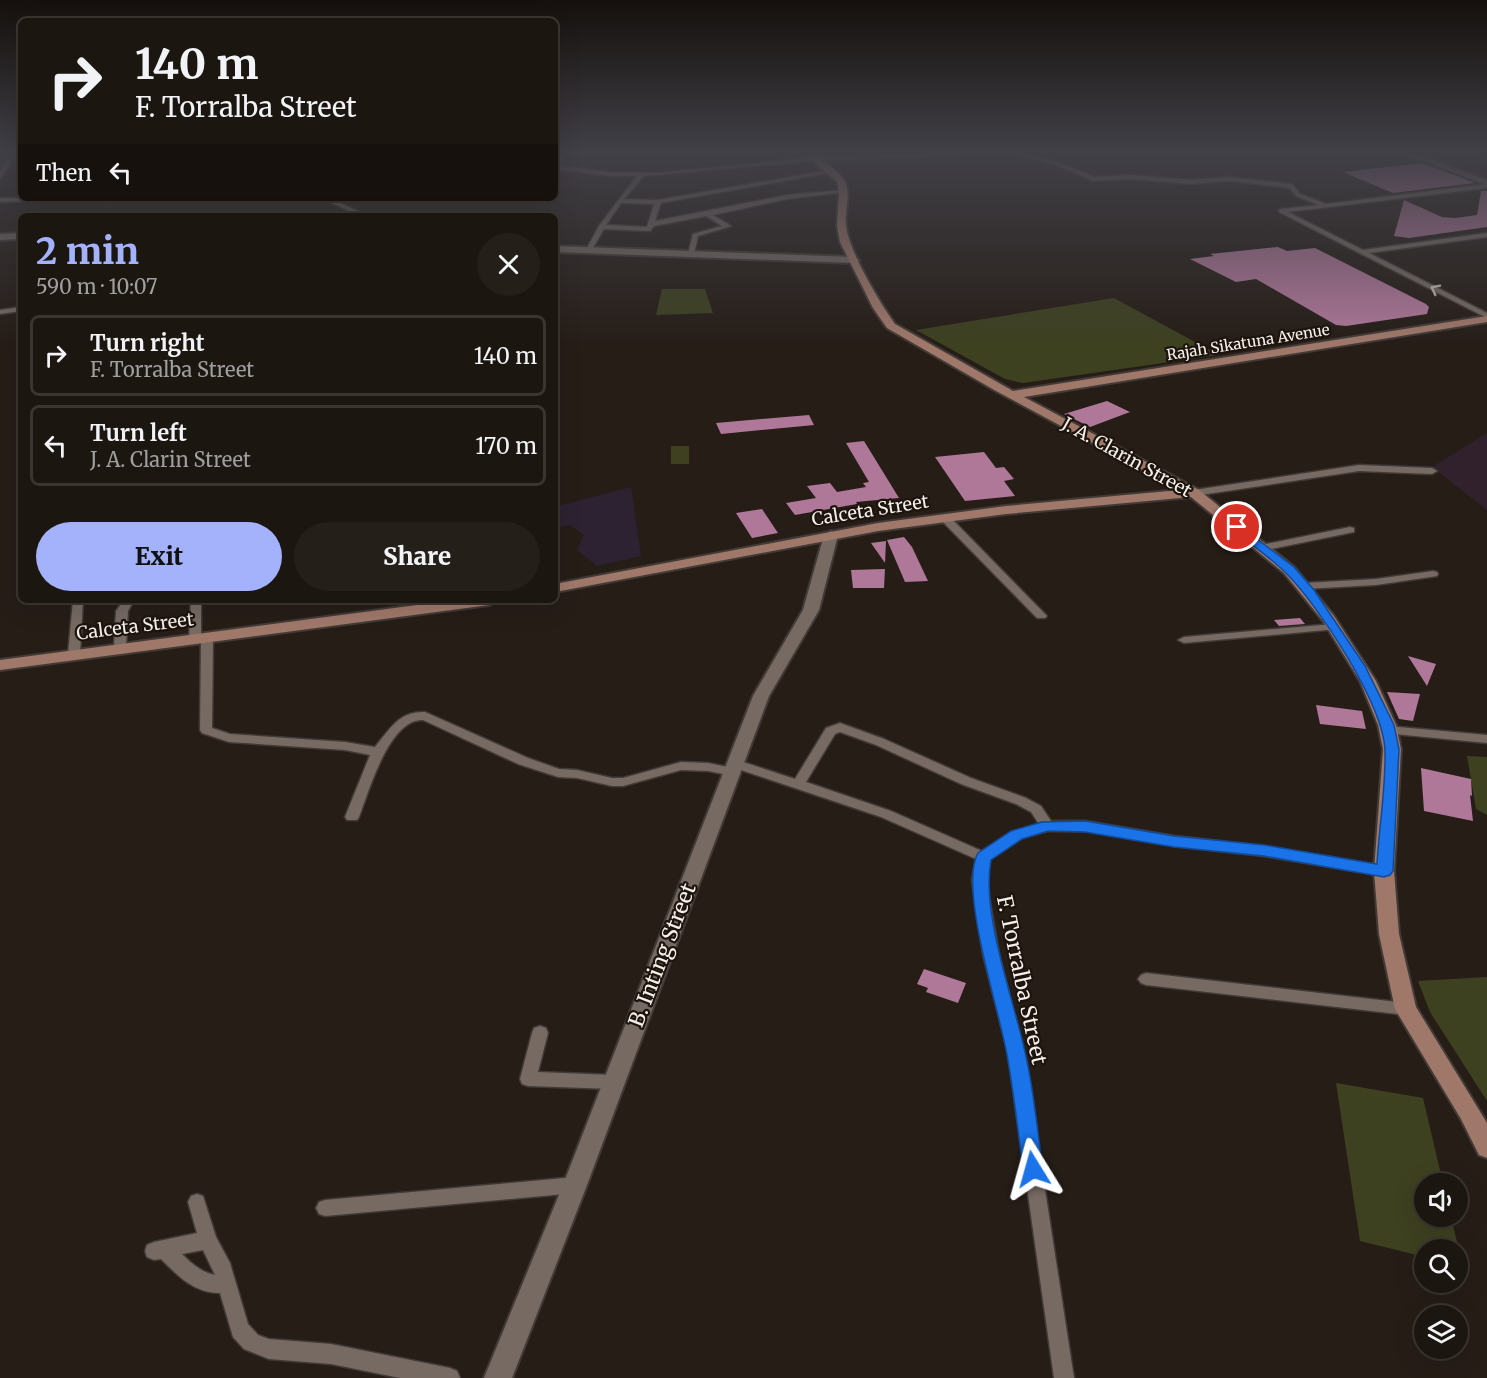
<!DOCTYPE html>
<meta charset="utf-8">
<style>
body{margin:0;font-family:Merriweather,serif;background:#251f1a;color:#f1f3f6;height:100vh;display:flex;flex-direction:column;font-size:22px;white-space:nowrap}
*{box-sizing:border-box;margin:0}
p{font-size:20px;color:#a09f9f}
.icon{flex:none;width:33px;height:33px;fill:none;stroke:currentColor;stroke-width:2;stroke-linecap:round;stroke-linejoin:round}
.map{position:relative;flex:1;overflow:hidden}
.sheet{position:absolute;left:18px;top:213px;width:540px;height:390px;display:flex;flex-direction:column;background:#1c1611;border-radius:9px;box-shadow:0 6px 24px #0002,0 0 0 2px #3a3531}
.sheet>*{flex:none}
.hud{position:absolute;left:18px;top:18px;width:540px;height:183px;border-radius:9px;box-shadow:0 6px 24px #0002,0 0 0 2px #3a3531;background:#1c1611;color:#f1f3f6;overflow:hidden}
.tools{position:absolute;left:1414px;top:1173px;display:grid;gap:12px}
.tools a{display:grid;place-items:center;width:54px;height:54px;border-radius:50%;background:#1c1611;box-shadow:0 6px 24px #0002,0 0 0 2px #3a3531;font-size:30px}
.pin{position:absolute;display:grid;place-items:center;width:51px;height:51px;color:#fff;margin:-26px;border:3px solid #fff;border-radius:50%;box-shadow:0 2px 6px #0007}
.me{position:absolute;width:66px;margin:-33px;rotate:352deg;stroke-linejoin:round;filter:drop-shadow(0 0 4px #0008)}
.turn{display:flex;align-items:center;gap:21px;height:126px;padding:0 18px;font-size:27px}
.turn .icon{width:78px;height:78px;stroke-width:2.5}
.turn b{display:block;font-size:42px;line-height:51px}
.then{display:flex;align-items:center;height:57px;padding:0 18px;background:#0003;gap:12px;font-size:22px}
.round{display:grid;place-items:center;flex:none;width:63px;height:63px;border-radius:32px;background:#251f1a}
.summary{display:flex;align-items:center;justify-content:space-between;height:102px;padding:0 18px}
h1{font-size:36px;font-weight:800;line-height:45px;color:#a4b2fc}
.action{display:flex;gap:12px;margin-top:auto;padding:12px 18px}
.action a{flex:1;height:69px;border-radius:36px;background:#a4b2fc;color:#111;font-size:24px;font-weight:800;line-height:69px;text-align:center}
.action a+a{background:#251f1a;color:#f1f3f6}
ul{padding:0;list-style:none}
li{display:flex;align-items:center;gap:18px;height:81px;margin:0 12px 9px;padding:0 6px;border:3px solid #3a3531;border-radius:9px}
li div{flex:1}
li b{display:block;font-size:22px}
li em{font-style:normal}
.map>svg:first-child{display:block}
</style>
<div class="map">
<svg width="1487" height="1378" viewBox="0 0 1487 1378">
<rect width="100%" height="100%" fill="#261d17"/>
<polygon fill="#2c2231" points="631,487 641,556 597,566 577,550 584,535 570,525 555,529 555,507"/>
<polygon fill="#30212c" points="1487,433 1487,510 1432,467"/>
<g fill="#3d4120">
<polygon points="662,289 705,289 713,313 656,315"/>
<polygon points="1114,298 1219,355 1023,383 1005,379 916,330"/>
<rect x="671" y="446" width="18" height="18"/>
<polygon points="1467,756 1487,757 1487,815 1476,809"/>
<polygon points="1487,977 1487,1101 1430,1012 1418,981"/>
<polygon points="1336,1083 1423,1098 1443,1183 1425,1184 1425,1216 1451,1217 1463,1267 1458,1266 1458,1250 1425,1250 1425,1257 1360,1241"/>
</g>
<g fill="#af7899">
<polygon points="1422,163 1475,183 1393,193 1343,172"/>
<polygon points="1481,191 1487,191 1487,227 1409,238 1394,236 1404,200 1442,217 1455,218 1477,215"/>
<polygon points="1278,247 1287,251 1315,248 1426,304 1429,307 1427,314 1346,326 1336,325 1256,279 1236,282 1190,259 1214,256 1210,254"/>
<polygon points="1107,401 1130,412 1090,427 1064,414"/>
<polygon points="809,415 814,425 721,434 716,423"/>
<polygon points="864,441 899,498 856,502 857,504 795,515 786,503 816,498 807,486 830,483 837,492 866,487 863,483 869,482 846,443"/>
<polygon points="984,452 996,468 1004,467 1014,479 1004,481 1015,496 965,501 935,457"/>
<polygon points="762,509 778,533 752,538 736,513"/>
<polygon points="904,537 912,547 928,581 905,582 887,540"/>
<polygon points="886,541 885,563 871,543"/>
<polygon points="885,569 884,588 853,588 851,570"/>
<polygon points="1300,618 1305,624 1279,626 1274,620"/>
<polygon points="1408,656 1436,664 1427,686"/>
<polygon points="1387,692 1420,694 1413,721 1399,719"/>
<polygon points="1316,705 1362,711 1366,729 1320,724"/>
<polygon points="1421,768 1471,779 1472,796 1470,795 1473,821 1424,811"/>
<polygon points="924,969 966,983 958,1003 926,992 928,988 917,984"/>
</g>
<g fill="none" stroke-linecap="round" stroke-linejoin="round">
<g stroke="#423a36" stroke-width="3">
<g id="minor">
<polygon points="12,153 18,153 0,178 0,171"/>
<polygon points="555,153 564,160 564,162 555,163 555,159 557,159"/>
<path d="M917,153H959L956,155L815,161L644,176L624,199L658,200L831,170L834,172L661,203L655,221L787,195L843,190L846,192L787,199L713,215L731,226L698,236L694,254L691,256L688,254L693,234L722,226L706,216L654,226L650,231L604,229L591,251H587L586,250L599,226L637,176H610L555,169V165L610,172L657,173L815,157ZM621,203L654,204L647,227L606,225Z"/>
<polygon points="1012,153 1022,153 1058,162 1095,177 1131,175 1191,180 1229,177 1292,184 1300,194 1326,204 1487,184 1487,188 1288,212 1363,250 1487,233 1487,237 1369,253 1487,313 1487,318 1279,212 1279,210 1281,209 1319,205 1296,196 1290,188 1229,181 1191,184 1131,179 1094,181 1054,164"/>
<polygon points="0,198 62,198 59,200 0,202"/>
<polygon points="68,198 107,198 113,200 110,202 71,200"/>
<polygon points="338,198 346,198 338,202 368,216 360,216 330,202"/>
<polygon points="21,307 21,311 0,314 0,310"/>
<polygon points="1359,465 1432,468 1437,471 1432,474 1359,471 1194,496 1189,493 1194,490"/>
<polygon points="945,515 949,516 1045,614 1047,616 1045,618 1037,618 941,520 940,518"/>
<polygon points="1350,527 1354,528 1354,532 1261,551 1256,548 1261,545"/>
<polygon points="1433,571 1437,572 1438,574 1437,576 1376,585 1304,589 1299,586 1304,583 1376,579"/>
<polygon points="73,600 83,600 80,654 74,657 68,654"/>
<polygon points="124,600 134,600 128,611 126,647 120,650 114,647 116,611"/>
<polygon points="191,600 201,600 201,638 195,641 189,638"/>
<polygon points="1333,624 1339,627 1337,629 1184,643 1178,640 1184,637"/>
<path d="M207,634L213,637L212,728L230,734L345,742L375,747C390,729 399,711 425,712L528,758L559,769L577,770L612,778H623L681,762L708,763L738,769L739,772L733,776L708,771L681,770L623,786H612L577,778L558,777L518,764L423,720C389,719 369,791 359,817L357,820H347L345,817L370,755L345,750L229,742L202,733L200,730L201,637Z"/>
<path d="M840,723L884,739L971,778L1026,798L1041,806L1051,821H1085L1174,836L1264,846L1384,866L1389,867L1391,871L1389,875L1384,876L1264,856L1174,846L1085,831H1047L1022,838L990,859L986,880L999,954L1024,1053L1074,1378H1054L1008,1053L983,954L972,880L976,859L881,817L732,767L731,764L737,760L795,779L826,728ZM840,732L876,745L961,784L1016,804L1031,812L1039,824L1012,832L982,851L891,811L806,782L835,734Z"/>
<polygon points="1388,726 1487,735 1487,743 1384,733 1382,730"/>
<polygon points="1146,973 1406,1003 1412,1004 1414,1009 1412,1014 1406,1015 1146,985 1141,983 1138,979 1141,975"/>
<polygon points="540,1026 546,1028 548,1033 538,1072 613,1075 619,1077 621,1082 619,1087 613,1089 528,1086 522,1084 520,1079 532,1033 534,1028"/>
<polygon points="575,1177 581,1179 584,1185 581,1191 575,1193 325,1216 319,1214 316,1208 319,1202 325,1200"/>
<path d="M197,1194L203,1196L216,1237L230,1263L248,1324L258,1335L269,1339L331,1344L450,1368L457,1371L460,1378H400L331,1364L269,1359L244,1349L233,1337L220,1293C194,1293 178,1276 161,1259L154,1260L147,1257L145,1251L147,1245L154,1242L197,1233L188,1202L191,1196ZM203,1250L215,1275C201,1272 192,1264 182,1254Z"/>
</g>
</g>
<g stroke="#423a36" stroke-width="4">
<g id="tertiary">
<polygon points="1402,153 1413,153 1487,180 1487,185"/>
<polygon points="21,233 21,239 0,240 0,234"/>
<polygon points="555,246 854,257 859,260 854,263 555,252"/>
<polygon points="831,531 838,535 819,610 769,696 587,1185 512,1378 484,1378 563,1185 753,696 803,610 824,535"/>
</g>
</g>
<g stroke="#423a36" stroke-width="4">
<g id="secondary">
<path d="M804,153H813C822,161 838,170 844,180C852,192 844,212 846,225C848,250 880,303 895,324L1013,391L1487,316V322L1024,397L1199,490L1294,567L1334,616L1376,681L1396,725L1401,749L1394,871L1399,934L1416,1007L1487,1123V1158L1479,1155L1461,1119L1395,1009L1379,934L1374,871L1383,749L1378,725L1360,681L1323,621L1284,573L1191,497L1006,514L878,531L555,592V584L878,523L1006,506L1180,490L996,391L887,328L873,308L840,242L837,226L839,192L837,182Z"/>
<polygon points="455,600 497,600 489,605 0,670 0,660"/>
</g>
</g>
<use href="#minor" fill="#766a63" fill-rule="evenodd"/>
<use href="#tertiary" fill="#766a63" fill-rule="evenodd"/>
<use href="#secondary" fill="#9f786a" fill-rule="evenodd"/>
</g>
<defs><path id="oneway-chevron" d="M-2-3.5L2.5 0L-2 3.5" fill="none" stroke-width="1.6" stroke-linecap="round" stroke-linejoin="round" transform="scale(1.5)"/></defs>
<use stroke="#c2bab4" href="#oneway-chevron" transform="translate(1435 289) rotate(-153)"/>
<linearGradient id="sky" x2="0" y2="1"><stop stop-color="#15100d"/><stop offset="0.44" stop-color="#414047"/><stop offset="1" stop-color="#414047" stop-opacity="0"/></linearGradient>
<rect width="1487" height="346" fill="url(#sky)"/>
<path fill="#1a73e8" stroke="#114b97" stroke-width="1.5" d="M1237,524L1294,567L1314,590L1365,666L1394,725L1399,749L1393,871L1390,875L1384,877L1264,856L1174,847L1085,832L1048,831L1022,839L991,860C981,914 1013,997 1025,1052C1034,1090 1037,1130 1043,1169L1040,1176L1033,1178L1026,1176L1023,1169C1018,1131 1014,1093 1007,1055C1000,1012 958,888 978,853L1011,831L1042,822L1085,821L1174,836L1264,845L1377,864C1379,827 1386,788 1385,750C1383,704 1319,606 1286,573C1270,557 1250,544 1233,530V525Z"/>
<g text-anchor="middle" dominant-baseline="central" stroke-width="4.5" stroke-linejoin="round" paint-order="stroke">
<g font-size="15" fill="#f5efea" stroke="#1d140e">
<text transform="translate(1248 342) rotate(-9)">Rajah Sikatuna Avenue</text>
</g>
<g font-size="18" fill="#f5efea" stroke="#1d140e">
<text transform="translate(1127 457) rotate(29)">J. A. Clarin Street</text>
<text transform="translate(870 510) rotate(-9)">Calceta Street</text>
<text transform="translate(135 626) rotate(-7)">Calceta Street</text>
</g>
<g font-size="21" fill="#f5efea" stroke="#1d140e">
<text transform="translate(662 955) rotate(-69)">B. Inting Street</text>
<text transform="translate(1022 980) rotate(78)">F. Torralba Street</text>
</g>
</g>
</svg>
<div class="tools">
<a><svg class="icon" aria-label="sound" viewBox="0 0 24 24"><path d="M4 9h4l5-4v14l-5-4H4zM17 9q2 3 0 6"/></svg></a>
<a><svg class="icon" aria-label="search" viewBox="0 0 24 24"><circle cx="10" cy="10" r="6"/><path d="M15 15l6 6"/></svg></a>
<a><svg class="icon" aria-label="layers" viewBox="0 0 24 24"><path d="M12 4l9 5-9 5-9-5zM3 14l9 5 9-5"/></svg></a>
</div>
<div class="pin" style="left:1237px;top:527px;background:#d93025"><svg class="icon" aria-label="arrive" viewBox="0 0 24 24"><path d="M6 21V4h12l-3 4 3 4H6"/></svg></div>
<svg class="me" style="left:1033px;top:1169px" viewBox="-20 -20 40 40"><path d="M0-17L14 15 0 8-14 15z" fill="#1a73e8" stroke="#fff" stroke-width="4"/></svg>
<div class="hud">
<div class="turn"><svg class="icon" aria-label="right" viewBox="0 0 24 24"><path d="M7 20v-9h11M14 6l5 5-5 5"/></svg><div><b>140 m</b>F. Torralba Street</div></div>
<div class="then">Then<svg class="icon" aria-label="left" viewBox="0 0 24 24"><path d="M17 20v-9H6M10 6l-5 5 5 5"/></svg></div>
</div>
<section class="sheet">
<div class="summary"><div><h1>2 min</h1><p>590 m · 10:07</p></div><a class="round"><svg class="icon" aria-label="close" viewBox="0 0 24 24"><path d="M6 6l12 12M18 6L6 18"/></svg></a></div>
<ul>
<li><svg class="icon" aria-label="right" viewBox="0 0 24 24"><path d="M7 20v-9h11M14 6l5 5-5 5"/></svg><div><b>Turn right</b><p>F. Torralba Street</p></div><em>140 m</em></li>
<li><svg class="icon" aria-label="left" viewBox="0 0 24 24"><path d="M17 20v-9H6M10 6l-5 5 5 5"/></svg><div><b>Turn left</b><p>J. A. Clarin Street</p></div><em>170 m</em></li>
</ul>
<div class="action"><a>Exit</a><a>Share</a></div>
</section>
</div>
